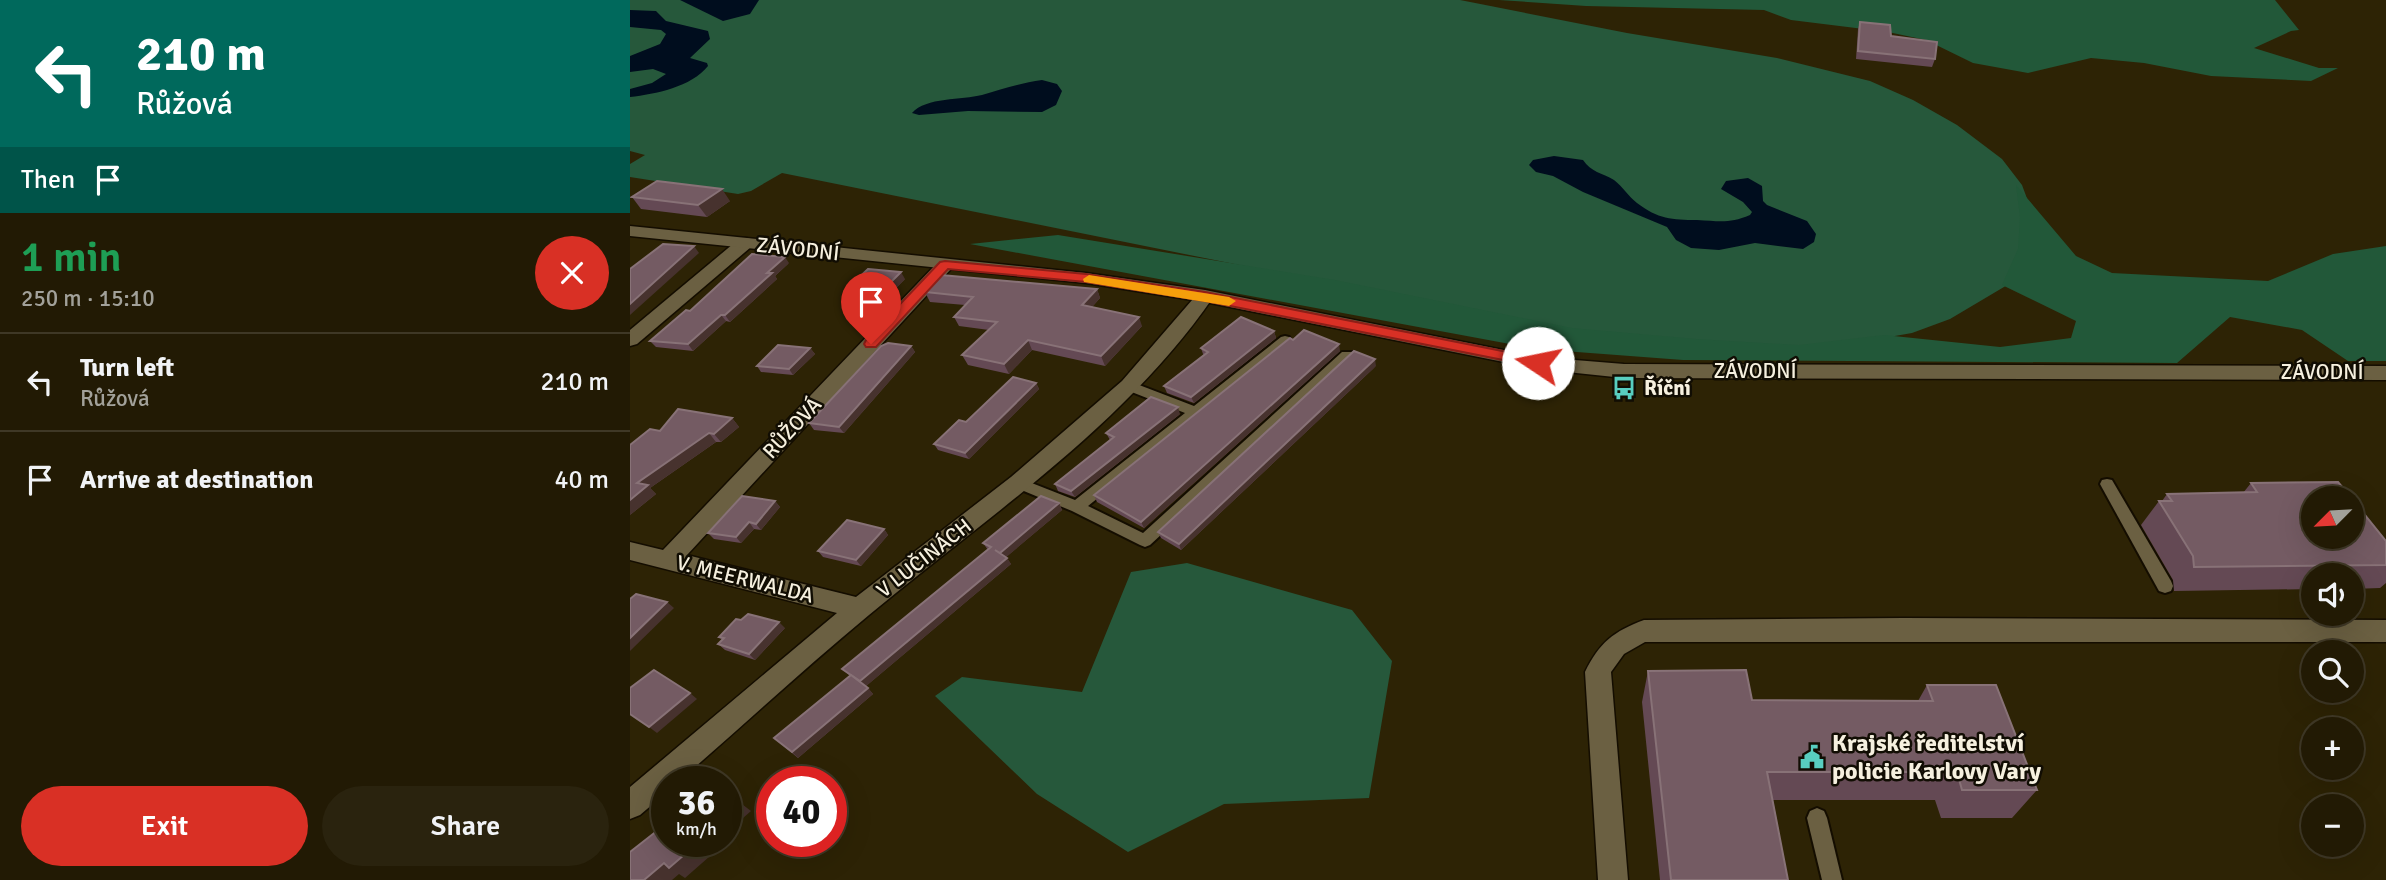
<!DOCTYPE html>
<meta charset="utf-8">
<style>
body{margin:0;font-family:Signika,sans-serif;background:#2a230e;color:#f1f3f6;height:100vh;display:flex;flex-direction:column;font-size:26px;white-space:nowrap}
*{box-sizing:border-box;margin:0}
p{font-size:23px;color:#a2a19a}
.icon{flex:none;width:38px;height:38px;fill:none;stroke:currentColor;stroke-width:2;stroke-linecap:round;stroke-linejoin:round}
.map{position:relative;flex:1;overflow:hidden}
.side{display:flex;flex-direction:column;background:#221a04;width:630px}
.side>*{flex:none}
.top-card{background:#00695c;color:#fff;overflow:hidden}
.needle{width:46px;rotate:246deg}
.tools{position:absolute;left:1671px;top:486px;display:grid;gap:14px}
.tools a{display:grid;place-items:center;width:63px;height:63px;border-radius:50%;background:#221a04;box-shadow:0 7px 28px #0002,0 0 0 2px #3f3826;font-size:35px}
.speed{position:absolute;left:21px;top:766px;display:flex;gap:14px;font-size:35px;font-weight:700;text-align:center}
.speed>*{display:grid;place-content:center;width:91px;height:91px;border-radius:50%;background:#221a04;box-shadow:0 7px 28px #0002,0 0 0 2px #3f3826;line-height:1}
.speed small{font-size:18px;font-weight:400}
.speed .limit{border:10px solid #d22;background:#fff;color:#111}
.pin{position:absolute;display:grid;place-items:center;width:60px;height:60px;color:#fff;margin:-72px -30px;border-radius:50% 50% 50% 0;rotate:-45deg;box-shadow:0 0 7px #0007}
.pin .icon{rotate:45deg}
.me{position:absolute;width:77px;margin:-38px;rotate:281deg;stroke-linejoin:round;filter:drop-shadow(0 0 5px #0008)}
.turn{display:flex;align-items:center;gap:24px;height:147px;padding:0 21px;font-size:32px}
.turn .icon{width:91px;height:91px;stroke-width:2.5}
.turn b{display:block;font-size:49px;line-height:60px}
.then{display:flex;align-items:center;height:66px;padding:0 21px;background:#0003;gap:14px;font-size:26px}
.round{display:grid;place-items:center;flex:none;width:74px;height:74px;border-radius:37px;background:#2a230e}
.headline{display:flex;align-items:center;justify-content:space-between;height:119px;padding:0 21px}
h1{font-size:42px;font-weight:600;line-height:52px;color:#1e9e55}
.button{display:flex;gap:14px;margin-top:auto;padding:14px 21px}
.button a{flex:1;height:80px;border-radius:42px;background:#d93025;color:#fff;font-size:28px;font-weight:600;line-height:80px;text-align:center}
.button a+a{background:#2a230e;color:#f1f3f6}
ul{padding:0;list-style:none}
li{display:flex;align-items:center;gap:21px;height:98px;padding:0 21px;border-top:2px solid #3f3826}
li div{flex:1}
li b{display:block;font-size:26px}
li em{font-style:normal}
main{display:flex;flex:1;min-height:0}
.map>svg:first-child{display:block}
</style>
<main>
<section class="side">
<div class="top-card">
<div class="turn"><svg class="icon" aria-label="left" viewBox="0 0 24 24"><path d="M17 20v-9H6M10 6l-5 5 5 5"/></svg><div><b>210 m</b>Růžová</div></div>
<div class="then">Then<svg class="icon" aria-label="arrive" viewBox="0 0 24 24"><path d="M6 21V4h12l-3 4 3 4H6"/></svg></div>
</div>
<div class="headline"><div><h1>1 min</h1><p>250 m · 15:10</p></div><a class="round" style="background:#d93025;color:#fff"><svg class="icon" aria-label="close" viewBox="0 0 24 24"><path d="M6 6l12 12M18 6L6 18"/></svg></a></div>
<ul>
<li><svg class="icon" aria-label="left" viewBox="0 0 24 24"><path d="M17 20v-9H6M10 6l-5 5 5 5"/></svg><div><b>Turn left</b><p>Růžová</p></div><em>210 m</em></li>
<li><svg class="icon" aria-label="arrive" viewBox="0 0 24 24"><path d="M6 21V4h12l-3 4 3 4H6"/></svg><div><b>Arrive at destination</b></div><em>40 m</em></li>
</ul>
<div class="button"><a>Exit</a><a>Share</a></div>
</section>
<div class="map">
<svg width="1756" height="880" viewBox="0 0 1756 880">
<rect width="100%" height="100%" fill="#2d2305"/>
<g fill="#26583b">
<polygon points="0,0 830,0 997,33 1147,58 1240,81 1283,100 1327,125 1372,159 1392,185 1405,220 1379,284 1320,319 1282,333 1242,340 1155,349 947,333 152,173 121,191 108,194 0,177 0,164 15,155 0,151"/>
<polygon points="557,563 722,610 762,661 739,798 594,804 498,852 407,794 305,696 332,677 452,692 501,572"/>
</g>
<g fill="#225839">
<polygon points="869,0 1645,0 1669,30 1661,31 1624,48 1689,68 1708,68 1681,81 1581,76 1514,63 1461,58 1398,73 1343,63 1296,40 1258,32 1161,20 1134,10 956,6"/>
<polygon points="1386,185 1446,256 1482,273 1638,281 1703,254 1756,246 1756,361 1718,361 1672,330 1600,317 1547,363 1053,360 907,349 340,244 428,235 705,280 942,328 1066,339 1169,345 1254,335 1370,347 1441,338 1446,321 1372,285 1388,249 1390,217"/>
</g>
<g fill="#000d1e">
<polygon points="50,0 129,0 120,14 93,21"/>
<path d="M0,10L26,11L36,21L78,31L80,39L60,58L77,63L78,66C61,87 26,94 0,97V89L22,83L36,74L23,69L0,72V56L30,44L36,34L31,30L0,27Z"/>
<path d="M412,80L427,84L432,91L426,105L412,112L338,111L289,115L282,113C296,97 332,100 352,95C373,89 391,83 412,80Z"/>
<path d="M924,156L953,160C961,172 972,173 984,180C993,187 998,196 1007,203C1028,219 1042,220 1067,220C1089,221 1099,224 1120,215L1122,212L1113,202L1091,189L1096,181L1118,178L1132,186L1133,201L1137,205L1177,221L1186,234L1184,242L1173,249L1125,243L1089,250L1061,248L1046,240L1037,227L953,192L923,176L906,172L899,165L903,160Z"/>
</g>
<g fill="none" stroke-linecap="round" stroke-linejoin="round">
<g stroke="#140d00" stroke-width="4">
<g id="lane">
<polygon points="655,336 659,337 661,340 659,343 458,506 513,533 712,352 722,352 723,355 722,358 520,545 515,547 510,545 442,511 384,487 382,483 384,479 389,478 445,500 555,413 494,389 492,386 494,383 504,383 564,406 651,337"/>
<polygon points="1477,479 1482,480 1541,581 1543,586 1541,591 1535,593 1529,591 1470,484 1472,480"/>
<polygon points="1187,808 1194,811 1197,818 1212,880 1192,880 1177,818 1180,811"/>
</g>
</g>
<g stroke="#140d00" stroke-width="3">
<g id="street">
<polygon points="115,238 121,239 123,243 121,247 7,344 0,346 0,330 109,239"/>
<path d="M315,260L321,261L324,265L321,269L57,555L226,597L381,477L492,381L569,292L575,290L584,296C495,426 359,515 239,615C174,669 111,727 48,782H37V792L10,815L0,819V787L207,613L0,560V542L33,550L309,261Z"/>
<path d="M1273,618L1756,620V642H1015L994,654L981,672L998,880H968L955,672C969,643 984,631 1014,620Z"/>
</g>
</g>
<g stroke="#140d00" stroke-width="3">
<polygon id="secondary" points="0,226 456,273 575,290 908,357 994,364 1756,366 1756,380 994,378 908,369 575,302 456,283 0,236"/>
</g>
<use href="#lane" fill="#6b6042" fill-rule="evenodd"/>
<use href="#street" fill="#6b6042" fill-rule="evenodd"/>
<use href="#secondary" fill="#6b6042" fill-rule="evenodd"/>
</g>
<g fill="#644954">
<polygon points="1230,22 1305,59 1302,67 1226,59 1228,29"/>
<polygon points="2,197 100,201 77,217 11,209"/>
<polygon points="159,263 145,276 147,279 100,322 96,321 63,351 26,347 20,341"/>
<polygon points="275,279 259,295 225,291 221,285"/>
<polygon points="467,289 470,298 462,307 512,326 475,366 402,350 379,374 338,365 332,355 359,330 329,326 324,317 335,305 300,302 295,292"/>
<polygon points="644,331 646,338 564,403 537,393 534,386 574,355 573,354 571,348"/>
<polygon points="663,340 710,351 514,528 467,502 464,495"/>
<polygon points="281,346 285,352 214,433 184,430 179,423"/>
<polygon points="180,348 185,354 163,375 131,372 127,366"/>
<polygon points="746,366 551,550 531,538 528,532"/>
<polygon points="406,383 409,389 339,459 308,450 304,444 336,422"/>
<polygon points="550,414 445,497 428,491 425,484 480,440 476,433"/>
<polygon points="102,418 109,427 91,442 86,442 20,488 26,494 0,515 30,431"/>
<polygon points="1621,483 1756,541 1756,583 1750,588 1722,589 1722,576 1684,576 1684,589 1544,591 1543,580 1511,525 1529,501 1532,501 1537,494 1613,493"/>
<polygon points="145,501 150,507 131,530 124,529 111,543 84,539 78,533"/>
<polygon points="429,503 432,510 376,557 381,564 236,686 243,694 168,758 144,738 220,676 212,669 358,550 353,543"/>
<polygon points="254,529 258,535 231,566 193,557 188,551"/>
<polygon points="155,628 125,660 95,650 88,644 92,640 89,637"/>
<polygon points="1018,671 1122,700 1288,701 1297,685 1407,790 1382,818 1311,818 1305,800 1143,800 1158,880 1030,880 1012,702"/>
</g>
<g fill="#47322e">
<polygon points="92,189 100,201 77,217 68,205"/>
<polygon points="64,246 69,253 0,315 0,304"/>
<polygon points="155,257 159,263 145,276 147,279 100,322 95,315"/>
<polygon points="271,272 275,279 259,295 255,288"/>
<polygon points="467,289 470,298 456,314 452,305"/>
<polygon points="91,315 96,321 63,351 58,344"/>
<polygon points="509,317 512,326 475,366 471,356"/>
<polygon points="644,331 646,338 564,403 561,397"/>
<polygon points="398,340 402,350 379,374 374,364"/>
<polygon points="709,344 710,351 514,528 511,522"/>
<polygon points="281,346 285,352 214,433 209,427"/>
<polygon points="180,348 185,354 163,375 159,369"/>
<polygon points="745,359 746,366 551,550 549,544"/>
<polygon points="406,383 409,389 339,459 335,453"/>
<polygon points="548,407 550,414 445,497 441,491"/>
<polygon points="102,418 109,427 91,442 84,434"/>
<polygon points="79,433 86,442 20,488 26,494 0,515 0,500 7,483"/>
<polygon points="145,501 150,507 131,530 126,524"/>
<polygon points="429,503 432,510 374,559 370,553"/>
<polygon points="119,522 124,529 111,543 106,537"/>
<polygon points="254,529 258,535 231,566 226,560"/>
<polygon points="377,558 381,564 235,687 230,681"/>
<polygon points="37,602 44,608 0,651 0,638"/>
<polygon points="149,622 155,628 125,660 119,654"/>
<polygon points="238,688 243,694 168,758 162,752"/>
<polygon points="60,693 67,699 27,733 19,727"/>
<polygon points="96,792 121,811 97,832 101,837 96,841"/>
<polygon points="69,842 96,842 55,878 49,874 42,880 14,880 34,863"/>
</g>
<g fill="#745b63" stroke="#887277" stroke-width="2">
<polygon points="1230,22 1260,25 1261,36 1307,42 1305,59 1228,51"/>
<polygon points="27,181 92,189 68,205 2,197"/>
<polygon points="33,244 64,246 0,304 0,269"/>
<polygon points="122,254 155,257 137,273 142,273 95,315 91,315 58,344 20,341 56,310 60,311"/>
<polygon points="238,269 271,272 255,288 221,285"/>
<polygon points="311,275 467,289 452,305 509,317 471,356 398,340 374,364 332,355 367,322 324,317 343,297 295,292"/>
<polygon points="611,317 644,331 561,397 534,386 578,352 571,348"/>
<polygon points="674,330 709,344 511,522 464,495 660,338 663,340"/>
<polygon points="258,343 281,346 209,427 179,423 251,346"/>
<polygon points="148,345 180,348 159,369 127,366"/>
<polygon points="724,351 745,359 549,544 528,532"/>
<polygon points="383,377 406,383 335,453 304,444 329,420 336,422"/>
<polygon points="521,397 548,407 441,491 425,484 484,437 476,433"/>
<polygon points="48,409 102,418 84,434 79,433 7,483 18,485 0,500 0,445 20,429 30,431"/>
<polygon points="1708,482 1722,499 1684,499 1684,537 1722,537 1722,499 1756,541 1756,565 1564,567 1563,556 1529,501 1542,501 1537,494 1627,492 1621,483"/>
<polygon points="112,496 145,501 126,524 119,522 106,537 78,533"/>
<polygon points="411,496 429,503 370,553 365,550 377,558 230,681 212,669 361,547 353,543"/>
<polygon points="217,520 254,529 226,560 188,551"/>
<polygon points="6,594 37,602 0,638 0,599"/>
<polygon points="118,614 149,622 119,654 88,644 94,638 89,637 106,619 111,620"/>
<polygon points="24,670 60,693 19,727 0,714 0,688"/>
<polygon points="1116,670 1122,700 1303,701 1297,685 1366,685 1407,790 1332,790 1327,772 1137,772 1158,880 1041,880 1018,671"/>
<polygon points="221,675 238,688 162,752 144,738"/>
<polygon points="96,793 106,800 96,809"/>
<polygon points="37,823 37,842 69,842 39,868 34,863 14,880 0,880 0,852"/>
</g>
<polygon fill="#d93025" stroke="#8d1f18" stroke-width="2" points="315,261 456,274 575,292 908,358 916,363 908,367 575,301 456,282 318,269 246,347 236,347 234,344 236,340 310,262"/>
<polygon fill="#f59e0b" points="459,275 599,297 606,301 599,306 454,282 453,279"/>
<defs>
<g id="bus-bare" transform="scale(1.89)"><path d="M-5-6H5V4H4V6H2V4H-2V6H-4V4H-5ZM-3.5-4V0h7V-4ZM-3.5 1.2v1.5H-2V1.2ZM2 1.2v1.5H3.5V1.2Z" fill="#58cec0" stroke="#110d03" stroke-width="2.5" paint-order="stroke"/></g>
<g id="civic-bare" transform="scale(1.89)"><path d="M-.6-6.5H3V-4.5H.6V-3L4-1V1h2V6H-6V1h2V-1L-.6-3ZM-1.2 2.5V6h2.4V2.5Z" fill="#58cec0" stroke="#110d03" stroke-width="2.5" paint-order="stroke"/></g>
</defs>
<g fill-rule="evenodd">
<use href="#bus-bare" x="994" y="388"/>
<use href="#civic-bare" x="1182" y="757"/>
</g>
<g text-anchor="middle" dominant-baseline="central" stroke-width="5" stroke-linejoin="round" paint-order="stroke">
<g font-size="21" fill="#f6f0df" stroke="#110d03">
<text transform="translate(168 249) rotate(6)">ZÁVODNÍ</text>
<text x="1125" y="371">ZÁVODNÍ</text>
<text x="1692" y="372">ZÁVODNÍ</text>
<text transform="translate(162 428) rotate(-47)">RŮŽOVÁ</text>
<text transform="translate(294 558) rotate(-38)">V LUČINÁCH</text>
<text transform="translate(115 579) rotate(14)">V. MEERWALDA</text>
</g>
<g font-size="21" font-weight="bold" fill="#f6f0df" stroke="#110d03" text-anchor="start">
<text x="1014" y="388">Říční</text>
</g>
<g font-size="24" font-weight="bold" fill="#f6f0df" stroke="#110d03" text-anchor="start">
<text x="1202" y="743">Krajské ředitelství<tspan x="1202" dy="28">policie Karlovy Vary</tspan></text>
</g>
</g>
</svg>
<div class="tools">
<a><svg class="needle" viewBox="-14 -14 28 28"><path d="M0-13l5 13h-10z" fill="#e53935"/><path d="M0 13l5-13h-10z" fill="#a2a19a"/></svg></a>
<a><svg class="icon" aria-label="sound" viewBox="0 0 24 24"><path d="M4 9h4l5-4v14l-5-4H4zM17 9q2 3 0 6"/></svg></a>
<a><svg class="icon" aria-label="search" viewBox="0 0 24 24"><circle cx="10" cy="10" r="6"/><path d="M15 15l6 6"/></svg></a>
<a>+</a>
<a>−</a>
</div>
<div class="speed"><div>36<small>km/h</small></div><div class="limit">40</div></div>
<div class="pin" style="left:241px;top:344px;background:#d93025"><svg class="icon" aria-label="arrive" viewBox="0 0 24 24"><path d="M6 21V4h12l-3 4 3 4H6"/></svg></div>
<svg class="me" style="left:908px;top:363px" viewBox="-20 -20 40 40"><circle r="19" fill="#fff"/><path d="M0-13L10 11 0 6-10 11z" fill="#d93025"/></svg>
</div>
</main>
